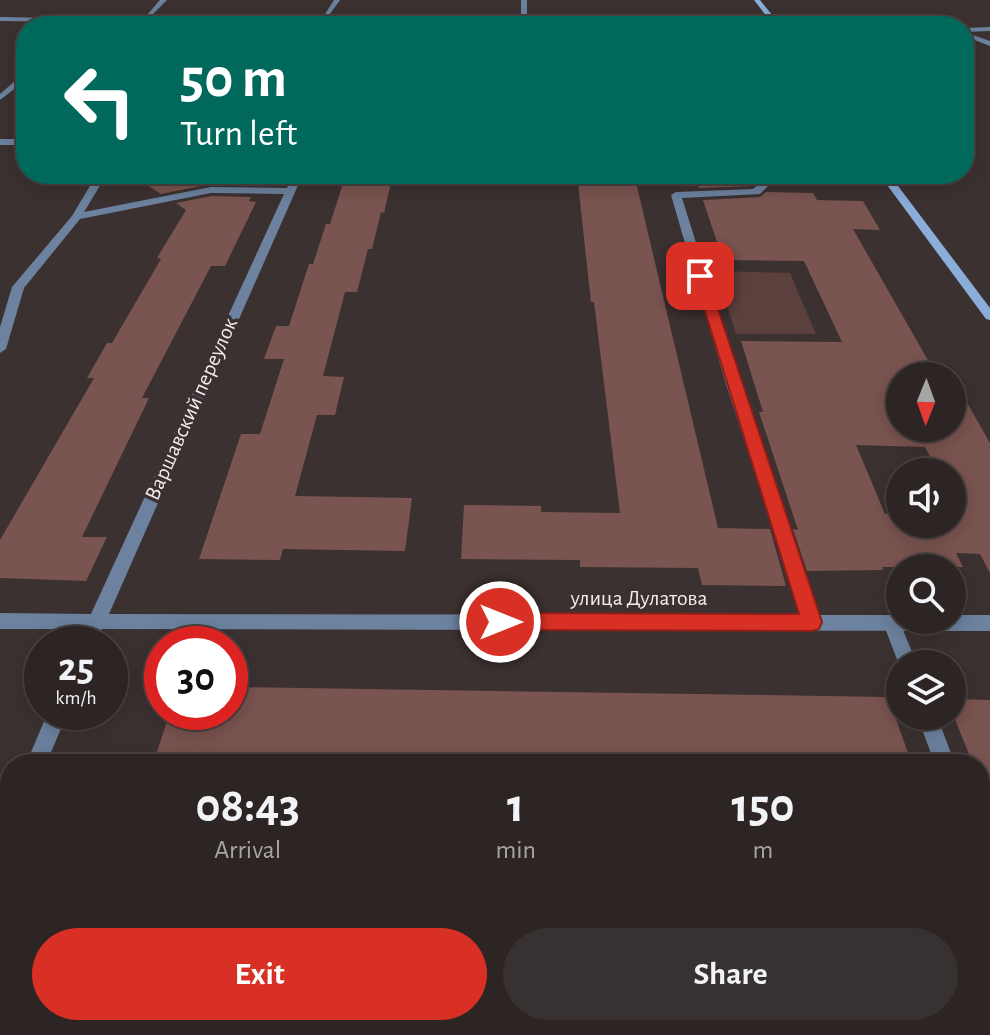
<!DOCTYPE html>
<meta charset="utf-8">
<style>
body{margin:0;font-family:"Alegreya Sans",sans-serif;background:#383131;color:#f1f3f6;height:100vh;display:flex;flex-direction:column;font-size:30px;white-space:nowrap}
*{box-sizing:border-box;margin:0}
p{font-size:26px;color:#a6a5a6}
.icon{flex:none;width:44px;height:44px;fill:none;stroke:currentColor;stroke-width:2;stroke-linecap:round;stroke-linejoin:round}
.map{position:relative;flex:1;overflow:hidden}
.drawer{position:absolute;left:0px;top:754px;width:990px;height:282px;display:flex;flex-direction:column;background:#2c2524;border-radius:32px 32px 0 0;box-shadow:0 4px 20px #0003,0 0 0 2px #484241}
.drawer>*{flex:none}
.guide{position:absolute;left:16px;top:16px;width:958px;height:168px;border-radius:32px;box-shadow:0 4px 20px #0003,0 0 0 2px #484241;background:#00695c;color:#fff;overflow:hidden}
.needle{width:52px;rotate:181deg}
.controls{position:absolute;left:886px;top:362px;display:grid;gap:16px}
.controls a{display:grid;place-items:center;width:80px;height:80px;border-radius:50%;background:#2c2524;box-shadow:0 4px 20px #0003,0 0 0 2px #484241;font-size:40px}
.speed{position:absolute;left:24px;top:626px;display:flex;gap:16px;font-size:40px;font-weight:700;text-align:center}
.speed>*{display:grid;place-content:center;width:104px;height:104px;border-radius:50%;background:#2c2524;box-shadow:0 4px 20px #0003,0 0 0 2px #484241;line-height:1}
.speed small{font-size:20px;font-weight:400}
.speed .limit{border:12px solid #d22;background:#fff;color:#111}
.pin{position:absolute;display:grid;place-items:center;width:68px;height:68px;color:#fff;margin:-34px;border-radius:16px;box-shadow:0 4px 12px #0006}
.me{position:absolute;width:88px;margin:-44px;rotate:90deg;stroke-linejoin:round;filter:drop-shadow(0 0 6px #0008)}
.turn{display:flex;align-items:center;gap:28px;height:168px;padding:0 32px;font-size:36px}
.turn .icon{width:104px;height:104px;stroke-width:2.5}
.turn b{display:block;font-size:56px;line-height:68px}
.eta{display:flex;justify-content:space-evenly;align-items:center;height:136px;text-align:center}
.eta b{font-size:48px;font-weight:600;line-height:56px}
.primary-button{display:flex;gap:16px;margin-top:auto;padding:16px 32px}
.primary-button a{flex:1;height:92px;border-radius:48px;background:#d93025;color:#fff;font-size:32px;font-weight:600;line-height:92px;text-align:center}
.primary-button a+a{background:#383131;color:#f1f3f6}
.map>svg:first-child{display:block}
</style>
<div class="map">
<svg width="990" height="1035" viewBox="0 0 990 1035">
<rect width="100%" height="100%" fill="#3b3130"/>
<polygon fill="#4b3b39" points="10,1014 10,1026 876,1026 878,1035 3,1035"/>
<polygon fill="#5c403d" points="716,271 790,273 816,334 736,334"/>
<g fill="#7a5450" fill-rule="evenodd">
<polygon points="130,174 262,174 257,185 211,184 161,194"/>
<polygon points="346,174 393,174 384,213 381,212 372,249 368,249 357,292 345,292 323,376 344,377 335,415 317,415 295,496 412,498 405,551 283,549 280,560 199,559 241,434 260,434 284,359 264,359 276,326 289,326 309,264 313,264 326,224 330,224"/>
<polygon points="577,174 634,174 718,528 770,529 786,586 702,585 698,568 580,567 580,560 461,559 464,505 541,506 541,512 620,513 594,302 591,302"/>
<polygon points="695,174 747,174 752,186 699,188"/>
<path d="M766,192L813,193L817,200L863,201L880,230L853,229L937,376H900V428H952L954,380L990,443V573L980,554L956,553L963,567H882L883,570L807,571L793,529L798,530L759,412H763L741,341L842,342L804,261L723,260L703,200L760,197ZM856,445L925,447L938,472H952V500L960,515H952V524H900V514H885Z"/>
<polygon points="211,196 251,197 249,201 256,202 225,266 211,266 142,398 149,398 82,537 107,537 86,581 0,578 0,540 94,378 87,378 107,343 112,343 161,259 157,258 186,210 176,203"/>
<polygon points="230,687 888,697 912,764 153,764 170,712 230,712"/>
<polygon points="952,699 990,700 990,803 980,781 980,764 973,764 952,712"/>
</g>
<g fill="none" stroke-linecap="round" stroke-linejoin="round">
<g fill="#6c829e" fill-rule="evenodd">
<polygon points="160,0 167,0 144,23 140,23"/>
<polygon points="334,0 340,0 322,25 318,25"/>
<rect x="521" y="0" width="6" height="26"/>
<polygon points="964,32 990,41 990,46 964,36"/>
<polygon points="771,175 776,178 760,194 682,198 740,384 733,388 726,384 671,195 676,192 753,189"/>
<polygon points="892,615 898,618 917,664 900,664 900,667 883,623 886,618"/>
<polygon points="917,716 937,716 955,764 935,764"/>
<polygon points="980,847 988,850 990,855 990,896 982,893 980,888"/>
</g>
<g fill="#6c829e" fill-rule="evenodd">
<polygon points="0,17 390,24 393,26 0,21"/>
<polygon points="990,27 990,31 964,32 964,28"/>
<polygon points="23,74 26,74 26,80 0,100 0,94"/>
<rect x="0" y="139" width="26" height="6"/>
<polygon points="97,174 107,174 84,212 211,187 287,188 293,174 303,174 109,614 801,615 726,384 733,380 740,384 819,615 900,615 900,620 952,620 952,615 990,615 990,631 102,629 95,644 77,644 84,629 0,629 0,613 91,614 284,194 211,193 80,219 24,288 6,349 0,353 0,327 12,287 72,216"/>
<polygon points="48,712 68,712 46,764 26,764"/>
<polygon points="10,815 10,853 8,858 0,861 0,824 2,818"/>
</g>
<g fill="#8aadda" fill-rule="evenodd">
<polygon points="754,0 760,0 781,26 774,26"/>
<polygon points="879,174 889,174 990,308 990,320 986,319"/>
</g>
</g>
<polygon fill="#d93025" stroke="#8d1f18" stroke-width="2" points="700,272 707,276 822,622 819,629 812,631 500,630 493,628 490,622 493,616 500,613 799,614 694,276"/>
<g text-anchor="middle" dominant-baseline="central" stroke-width="7" stroke-linejoin="round" paint-order="stroke">
<g font-size="22" fill="#f2eceb" stroke="#3b3130">
<text transform="translate(191 409) rotate(-66)">Варшавский переулок</text>
<text x="639" y="598">улица Дулатова</text>
</g>
</g>
</svg>
<div class="controls">
<a><svg class="needle" viewBox="-14 -14 28 28"><path d="M0-13l5 13h-10z" fill="#e53935"/><path d="M0 13l5-13h-10z" fill="#a6a5a6"/></svg></a>
<a><svg class="icon" aria-label="sound" viewBox="0 0 24 24"><path d="M4 9h4l5-4v14l-5-4H4zM17 9q2 3 0 6"/></svg></a>
<a><svg class="icon" aria-label="search" viewBox="0 0 24 24"><circle cx="10" cy="10" r="6"/><path d="M15 15l6 6"/></svg></a>
<a><svg class="icon" aria-label="layers" viewBox="0 0 24 24"><path d="M12 4l9 5-9 5-9-5zM3 14l9 5 9-5"/></svg></a>
</div>
<div class="speed"><div>25<small>km/h</small></div><div class="limit">30</div></div>
<div class="pin" style="left:700px;top:276px;background:#d93025"><svg class="icon" aria-label="arrive" viewBox="0 0 24 24"><path d="M6 21V4h12l-3 4 3 4H6"/></svg></div>
<svg class="me" style="left:500px;top:622px" viewBox="-20 -20 40 40"><circle r="17" fill="#d93025" stroke="#fff" stroke-width="3"/><path d="M0-11L8 9 0 5-8 9z" fill="#fff"/></svg>
<div class="guide">
<div class="turn"><svg class="icon" aria-label="left" viewBox="0 0 24 24"><path d="M17 20v-9H6M10 6l-5 5 5 5"/></svg><div><b>50 m</b>Turn left</div></div>
</div>
<section class="drawer">
<div class="eta">
<div><b>08:43</b><p>Arrival</p></div>
<div><b>1</b><p>min</p></div>
<div><b>150</b><p>m</p></div>
</div>
<div class="primary-button"><a>Exit</a><a>Share</a></div>
</section>
</div>
